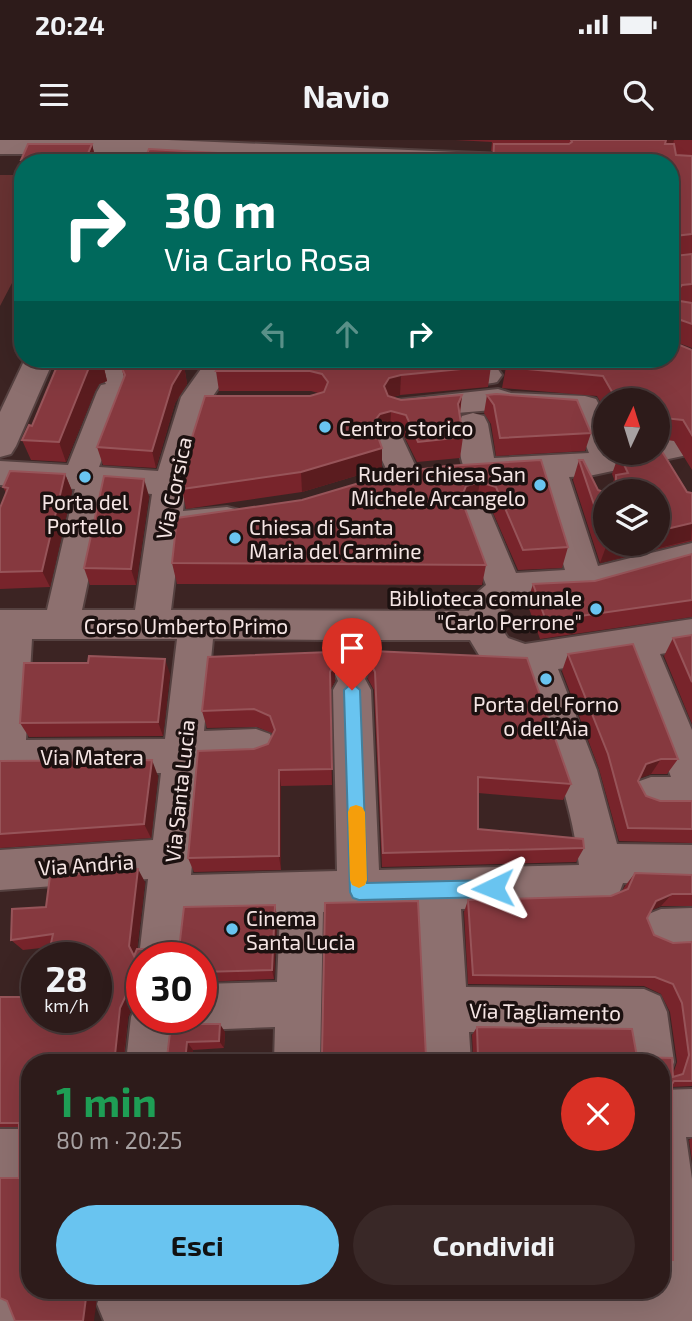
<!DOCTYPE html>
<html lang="it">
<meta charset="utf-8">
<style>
body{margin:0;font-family:"Exo 2",sans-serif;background:#392827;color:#f1f3f6;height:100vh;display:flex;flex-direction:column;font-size:26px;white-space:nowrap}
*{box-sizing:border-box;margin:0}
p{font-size:23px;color:#a7a1a2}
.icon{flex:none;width:38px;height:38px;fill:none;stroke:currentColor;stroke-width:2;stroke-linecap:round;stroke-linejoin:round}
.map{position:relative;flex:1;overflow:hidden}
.sheet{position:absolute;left:21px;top:914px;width:649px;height:245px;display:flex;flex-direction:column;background:#2d1b1a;border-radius:28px;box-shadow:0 7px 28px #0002,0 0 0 2px #483939}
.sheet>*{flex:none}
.top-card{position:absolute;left:14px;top:14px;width:665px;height:214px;border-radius:28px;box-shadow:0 7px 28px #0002,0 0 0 2px #483939;background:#00695c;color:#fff;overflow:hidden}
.needle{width:46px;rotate:4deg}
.buttons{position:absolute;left:593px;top:248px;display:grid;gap:14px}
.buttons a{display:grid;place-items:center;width:77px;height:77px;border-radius:50%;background:#2d1b1a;box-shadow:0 7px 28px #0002,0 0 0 2px #483939;font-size:35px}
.speed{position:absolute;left:21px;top:802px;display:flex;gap:14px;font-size:35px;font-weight:700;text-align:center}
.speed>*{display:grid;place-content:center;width:91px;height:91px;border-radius:50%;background:#2d1b1a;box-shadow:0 7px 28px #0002,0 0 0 2px #483939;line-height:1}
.speed small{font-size:18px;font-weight:400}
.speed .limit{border:10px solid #d22;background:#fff;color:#111}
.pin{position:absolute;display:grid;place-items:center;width:60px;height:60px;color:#fff;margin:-72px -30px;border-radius:50% 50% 50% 0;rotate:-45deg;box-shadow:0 0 7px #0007}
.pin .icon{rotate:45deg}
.me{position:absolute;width:77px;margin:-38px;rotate:268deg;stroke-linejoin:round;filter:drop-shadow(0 0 5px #0008)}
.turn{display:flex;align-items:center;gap:24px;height:147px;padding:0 35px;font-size:32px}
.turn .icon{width:91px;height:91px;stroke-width:2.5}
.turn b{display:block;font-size:49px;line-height:60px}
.lanes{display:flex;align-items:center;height:66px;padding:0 35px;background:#0003;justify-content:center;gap:35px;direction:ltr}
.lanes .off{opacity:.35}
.round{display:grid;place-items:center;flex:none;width:74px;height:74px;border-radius:37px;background:#392827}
.head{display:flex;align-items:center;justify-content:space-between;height:119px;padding:0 35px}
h1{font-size:42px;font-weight:700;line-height:52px;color:#1e9e55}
.action{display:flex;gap:14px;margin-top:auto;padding:14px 35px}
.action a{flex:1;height:80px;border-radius:42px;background:#69c4f0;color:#111;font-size:28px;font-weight:700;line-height:80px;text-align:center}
.action a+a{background:#392827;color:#f1f3f6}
.status{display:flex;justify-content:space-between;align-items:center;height:49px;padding:0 35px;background:#2d1b1a;direction:ltr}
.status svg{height:19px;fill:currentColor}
header{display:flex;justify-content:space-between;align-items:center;height:91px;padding:0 35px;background:#2d1b1a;font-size:32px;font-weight:700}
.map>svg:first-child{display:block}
</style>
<div class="status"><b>20:24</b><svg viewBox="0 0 49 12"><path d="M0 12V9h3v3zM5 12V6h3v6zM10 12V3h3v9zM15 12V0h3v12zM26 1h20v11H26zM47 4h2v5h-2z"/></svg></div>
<header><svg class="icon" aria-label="menu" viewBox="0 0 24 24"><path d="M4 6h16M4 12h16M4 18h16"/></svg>Navio<svg class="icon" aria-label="search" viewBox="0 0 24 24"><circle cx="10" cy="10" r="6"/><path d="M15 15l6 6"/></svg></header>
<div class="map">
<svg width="692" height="1181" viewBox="0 0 692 1181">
<rect width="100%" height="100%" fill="#3c2423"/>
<polygon fill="#683232" points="0,35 20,35 12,51 23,52 23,122 0,166"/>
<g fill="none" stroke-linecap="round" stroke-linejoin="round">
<g stroke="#554140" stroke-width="4">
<g id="minor">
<polygon points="0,0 168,0 553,16 562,18 565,23 371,23 164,14 0,14"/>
<polygon points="25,219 54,219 16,306 11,314 0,317 0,272"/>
<path d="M107,219H136L132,238L123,246L127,252L99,327L158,331L181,257L201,229L204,219H233L230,231L211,259L186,343L183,371L227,367L239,370L244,379L239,388L180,397L171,470L469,471L479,451L486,445L460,378L465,369L477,366L489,369L516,433L565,430L538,339L480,343L469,339C460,325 454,291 462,276L473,273L484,276L488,284L494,318L589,313L574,276L505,273L493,270L408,277L397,274L393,267L397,260L498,249L511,253L585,256L596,259L606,278V313H658V299L692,292V314L589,336L569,337L598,426L692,403V429L587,457L515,461L505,470L499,485L508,498L525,504L692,479V509L660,514L692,590V673H651L637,668L631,655L637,642L651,637H671L626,519L558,529L597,630L617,704L692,705V745L623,743L617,759L602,765L461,769L466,847L644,849L660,856L667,872L674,922L668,939L662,941V922H628L624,894L469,892L471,922H425L418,770L323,772L320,922H274L275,887L201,890L185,883L182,877H201V844L277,842L280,774L187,776L183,817H142V824L139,817L148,739L0,750V710L153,700L161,633L0,634V470H47L75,349L0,345V321L68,325L97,252L101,245L106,244L102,238ZM107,351L152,354L135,470H82ZM32,499H177L165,599L26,600ZM213,499L333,500V530L338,541L333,550L337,731L191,735L201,625L256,623L270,618L275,606L270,594L256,589L204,591ZM369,500H470L482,520L523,534C547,596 571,659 579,725L379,730L371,550L365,539L369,530Z"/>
<path d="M411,219H452L497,228L502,235L497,242C477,248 423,238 411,219Z"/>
<polygon points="391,294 402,297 421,338 416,346 405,350 394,346 375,305 380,297"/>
<polygon points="692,768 692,810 661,811 646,805 639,790 646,775 661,769"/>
<polygon points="142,859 142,877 177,877 172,922 126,922 131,877 138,861"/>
<polygon points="692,949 692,997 686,997 692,1039 692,1181 104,1181 97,1164 102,1150 662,1150 662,950"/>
<rect x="0" y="989" width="30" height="50"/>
<polygon points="0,1152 19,1160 28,1181 0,1181"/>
</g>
</g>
<use href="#minor" fill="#8d706f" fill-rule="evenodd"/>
</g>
<g fill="#78242b">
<polygon points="455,0 692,0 692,208 673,201 673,202 692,210 692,330 674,301 660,299 658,304 658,261 606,261 606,272 597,256 502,248 506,227 670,219 670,23 491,23 493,11 491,11 492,2"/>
<polygon points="92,4 95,17 93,23 23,23 23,26 21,20"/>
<polygon points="60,219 145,219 118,219 108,222 104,228 107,241 99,244 95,251 66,322 31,320 22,300 32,286"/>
<polygon points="224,219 411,219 410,222 378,226 384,228 491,226 488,247 400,255 393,257 401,260 462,255 460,274 463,297 460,318 417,322 404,296 390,291 379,294 378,296 382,328 302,352 186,369 182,349 310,256 318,253 311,251 219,251 216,231"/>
<polygon points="467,219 522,219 496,223"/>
<polygon points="184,225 187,244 175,263 156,328 103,325 97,307 124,237 121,226"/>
<polygon points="487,255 591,293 585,311 496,316 491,284 484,273"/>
<polygon points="619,314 687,352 692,353 692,401 600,423 573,340 579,320 598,350 606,353 606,404 658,404 616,352 610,352 614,339 612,334"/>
<polygon points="541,320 568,407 562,428 518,430 491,368 476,363 464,367 486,425 482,445 177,444 172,423 302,360"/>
<polygon points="65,334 72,351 50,447 0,449 0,368 6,353 3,347"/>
<polygon points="149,356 136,445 90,445 84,428"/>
<polygon points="692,414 692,477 540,499 527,463 533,444 595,441"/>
<polygon points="692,495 692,584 664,516 673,498"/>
<polygon points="568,514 678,619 667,634 651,634 639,638 638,641 646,656 660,661 692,661 692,703 619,701 599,629 562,531"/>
<polygon points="369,520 571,644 563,660 478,653 478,689 584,708 576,722 382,727 374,550 368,539"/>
<polygon points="335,522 335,541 330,550 332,645 281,646 281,730 194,732 188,718 254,609 268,604 273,594 272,593 257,587 207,588 202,571"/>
<polygon points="88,523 170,534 163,596 29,597 20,583"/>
<polygon points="0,621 158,636 151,698 0,708"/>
<polygon points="635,733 692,735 692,766 661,766 651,770 647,778 654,795 673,803 692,802 692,946 672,947 426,917 473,917 472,895 477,887 637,917 673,934 677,922 670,872 661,854 644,846 468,844 464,772 468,760 611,756 622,751 625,746"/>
<polygon points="145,742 137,809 179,809 275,765 277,777 274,839 201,842 201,817 142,817 142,871 137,866 137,860 136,860 128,877 124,918 167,917 180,878 194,884 225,892 224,908 193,910 192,922 30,922 19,1038 19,987 0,987 0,857 37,877 50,807 23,810 11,800 46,767"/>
<polygon points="692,998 692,1021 689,1000"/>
</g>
<g fill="#5b1c1f">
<polygon points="666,0 674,0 669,18 660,21"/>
<polygon points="92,4 95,17 93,23 84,23"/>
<polygon points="99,219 118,219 108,222 104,228 107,241 99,244 95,251 66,322 59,302 88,230 93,223"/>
<polygon points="497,219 522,219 496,223"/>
<polygon points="184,225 187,244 175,263 156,328 152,311 172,245"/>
<polygon points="401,235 400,255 388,258 384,246 389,238"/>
<polygon points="462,255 459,276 458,264"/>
<polygon points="391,271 390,291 379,294 373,304 373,283 380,274"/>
<polygon points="382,308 382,328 302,352 301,332"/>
<polygon points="65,334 72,351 50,447 42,431"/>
<polygon points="144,339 149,356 136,445 131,429"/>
<polygon points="480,342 476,363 463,368 461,358 466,346"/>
<polygon points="692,383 691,400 600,423 607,404 658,404 658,391"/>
<polygon points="165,519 170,534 163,596 158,582"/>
<polygon points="335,522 335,541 330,550 332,645 330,532"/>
<polygon points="661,619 651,634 636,640 646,624"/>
<polygon points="152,620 158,636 151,698 144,684"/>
<polygon points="279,630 281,646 281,730 279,716"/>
<polygon points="138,729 145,742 136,817 134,816 129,806"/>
<polygon points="672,754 661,766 645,773 656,761"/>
<polygon points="275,765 277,777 274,839 272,830"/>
<polygon points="136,848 142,858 136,860 128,877 123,922 115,915 120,868 128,851"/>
<polygon points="220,884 225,892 224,908 219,901"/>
<polygon points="187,902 193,910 192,922 185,922"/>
<polygon points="87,1150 98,1150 94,1181 83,1181"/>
</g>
<g fill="#86393f" stroke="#975459" stroke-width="2">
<polygon points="571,0 666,0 665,4 674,4 676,15 692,16 692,94 675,96 675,116 692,114 692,144 682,145 676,152 680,161 692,163 692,184 678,179 675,182 675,195 670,196 670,23 493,23 494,4 569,4 572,2"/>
<polygon points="28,4 92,4 84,23 65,23 65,21 21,20"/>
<polygon points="149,9 318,19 451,23 143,23"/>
<polygon points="670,201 692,210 692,295 683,280 664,278 663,290 658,290 658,261 615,261 615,257 603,236 506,227 524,222 568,219 670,219"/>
<polygon points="60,219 101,219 101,220 93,223 88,230 59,302 22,300 29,285 32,286"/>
<polygon points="224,219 369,219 374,225 384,228 455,222 491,226 401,235 389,238 384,246 388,256 401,260 462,255 458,264 463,297 418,302 406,275 391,271 380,274 373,283 382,308 301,332 182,349 184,323 205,256 310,256 324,252 328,242 322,234 310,231 216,231"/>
<polygon points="184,225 172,245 152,311 97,307 125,235 121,226"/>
<polygon points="496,254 577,260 591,293 500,298 494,265 487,255"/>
<polygon points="658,305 687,352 692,353 692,383 658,391 658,352 616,352 616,335 628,333 619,314 658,313"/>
<polygon points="541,320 568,407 523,410 496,347 480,342 466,346 461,358 486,425 172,423 177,378 302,360 393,333 446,326"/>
<polygon points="579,320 583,320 598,350 606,353 606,400"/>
<polygon points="10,331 65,334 42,431 0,432 0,368 8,348 3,347"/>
<polygon points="104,336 144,339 131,429 84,428"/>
<polygon points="692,414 692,460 546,481 533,444 595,441"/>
<polygon points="692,495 692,542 673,498"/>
<polygon points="633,504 678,619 661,619 646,624 638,641 646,656 660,661 692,661 692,689 628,688 608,614 568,514"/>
<polygon points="372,511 527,518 571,644 478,637 478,689 583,699 584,708 383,713 375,532 369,520"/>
<polygon points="330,512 335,522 330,532 332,629 279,630 279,716 188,718 198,611 254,609 268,604 275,590 270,576 254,569 202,571 208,517"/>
<polygon points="89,516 165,519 158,582 20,583 24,523 88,523"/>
<polygon points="152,620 144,684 0,694 0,621"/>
<polygon points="138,729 129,806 134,816 137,809 179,809 184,767 275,765 272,830 201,832 201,817 142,817 142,866 137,866 136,848 128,851 120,868 115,915 117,918 167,917 172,877 178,877 194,884 220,884 219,901 187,902 185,922 30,922 30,1150 87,1150 83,1181 15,1181 7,1161 0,1158 0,1038 19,1038 19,983 0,983 0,857 37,857 37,877 96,877 96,817 48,817 53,794 11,800 12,769 46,767 50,736"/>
<polygon points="635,733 692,735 692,754 672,754 656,761 647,778 654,795 673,803 692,802 692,941 674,941 672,944 673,1120 662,1120 662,922 309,922 308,918 322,915 325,763 418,761 426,917 478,917 477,887 632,889 637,917 672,918 673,937 683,934 689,915 682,863 673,844 655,837 473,835 468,760 611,756 628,749"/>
</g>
<polygon fill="#69c4f0" stroke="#447f9c" stroke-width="2" points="352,543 360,550 367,743 493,740 499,742 502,748 499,754 493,757 359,760 353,758 350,752 344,550"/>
<polygon fill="#f59e0b" points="356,665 362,667 365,672 367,740 365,745 359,748 352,745 350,740 348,672 350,667"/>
<g fill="#69c4f0" stroke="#1c1110" stroke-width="2.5">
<circle cx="325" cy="287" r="7"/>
<circle cx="85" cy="337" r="7"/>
<circle cx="540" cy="345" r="7"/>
<circle cx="235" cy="398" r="7"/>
<circle cx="596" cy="469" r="7"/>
<circle cx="546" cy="539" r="7"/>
<circle cx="232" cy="789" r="7"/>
</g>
<g text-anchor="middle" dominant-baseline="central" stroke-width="7" stroke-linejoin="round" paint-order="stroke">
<g font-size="21" fill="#f5e5e4" stroke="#1c1110" text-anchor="start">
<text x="339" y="287">Centro storico</text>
<text x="526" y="333" text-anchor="end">Ruderi chiesa San<tspan x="526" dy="24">Michele Arcangelo</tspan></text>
<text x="85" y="361" text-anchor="middle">Porta del<tspan x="85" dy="24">Portello</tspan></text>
<text x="249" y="386">Chiesa di Santa<tspan x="249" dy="24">Maria del Carmine</tspan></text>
<text x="582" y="457" text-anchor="end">Biblioteca comunale<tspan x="582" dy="24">"Carlo Perrone"</tspan></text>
<text x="546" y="563" text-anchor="middle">Porta del Forno<tspan x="546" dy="24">o dell’Aia</tspan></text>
<text x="246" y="777">Cinema<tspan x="246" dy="24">Santa Lucia</tspan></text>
</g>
<g font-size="21" fill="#f5e5e4" stroke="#1c1110">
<text transform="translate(173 348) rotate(-78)">Via Corsica</text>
<text x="186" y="485">Corso Umberto Primo</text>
<text x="92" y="616">Via Matera</text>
<text transform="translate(179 651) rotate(-84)">Via Santa Lucia</text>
<text transform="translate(86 724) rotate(-4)">Via Andria</text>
<text transform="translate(545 871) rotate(1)">Via Tagliamento</text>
</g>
</g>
</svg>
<div class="buttons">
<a><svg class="needle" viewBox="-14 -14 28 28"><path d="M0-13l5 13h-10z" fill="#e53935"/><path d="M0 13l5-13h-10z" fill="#a7a1a2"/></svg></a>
<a><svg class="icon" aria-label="layers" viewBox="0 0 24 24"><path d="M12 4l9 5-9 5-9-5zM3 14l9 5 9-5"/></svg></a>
</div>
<div class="speed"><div>28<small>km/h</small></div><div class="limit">30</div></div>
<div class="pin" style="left:352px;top:550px;background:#d93025"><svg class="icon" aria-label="arrive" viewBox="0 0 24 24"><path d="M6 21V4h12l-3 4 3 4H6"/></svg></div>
<svg class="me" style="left:493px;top:748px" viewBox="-20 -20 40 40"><path d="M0-17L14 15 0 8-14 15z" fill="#69c4f0" stroke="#fff" stroke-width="4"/></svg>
<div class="top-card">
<div class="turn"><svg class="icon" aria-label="right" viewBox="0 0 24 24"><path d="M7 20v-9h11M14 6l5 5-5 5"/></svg><div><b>30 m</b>Via Carlo Rosa</div></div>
<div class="lanes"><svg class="icon off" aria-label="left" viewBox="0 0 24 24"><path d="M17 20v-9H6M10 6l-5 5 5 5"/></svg><svg class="icon off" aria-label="ahead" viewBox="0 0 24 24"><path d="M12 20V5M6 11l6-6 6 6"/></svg><svg class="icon" aria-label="right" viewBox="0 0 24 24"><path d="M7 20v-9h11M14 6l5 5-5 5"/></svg></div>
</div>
<section class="sheet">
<div class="head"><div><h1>1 min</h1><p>80 m · 20:25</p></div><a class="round" style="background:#d93025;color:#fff"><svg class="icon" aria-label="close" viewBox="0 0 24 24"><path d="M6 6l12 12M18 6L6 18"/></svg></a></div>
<div class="action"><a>Esci</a><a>Condividi</a></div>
</section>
</div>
